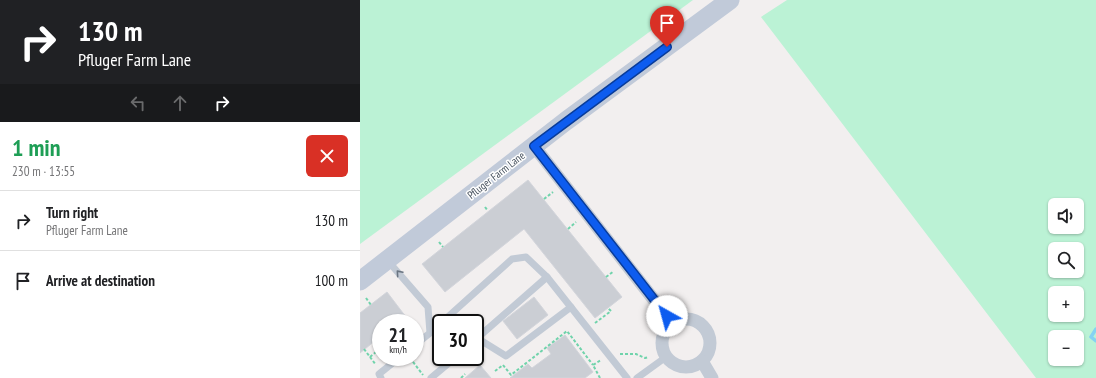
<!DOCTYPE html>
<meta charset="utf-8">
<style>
body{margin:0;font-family:"PT Sans Narrow",sans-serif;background:#f6f6f6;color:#202124;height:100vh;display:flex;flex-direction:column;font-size:15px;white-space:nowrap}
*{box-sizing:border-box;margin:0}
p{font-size:13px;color:#757577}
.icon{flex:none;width:22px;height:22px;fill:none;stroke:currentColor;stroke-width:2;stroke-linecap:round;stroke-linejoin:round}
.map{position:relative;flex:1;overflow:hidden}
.side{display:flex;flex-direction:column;background:#fff;width:360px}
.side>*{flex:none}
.guide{background:#202124;color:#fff;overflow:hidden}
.controls{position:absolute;left:688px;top:198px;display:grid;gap:8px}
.controls a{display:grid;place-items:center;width:36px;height:36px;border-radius:6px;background:#fff;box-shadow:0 1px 3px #0004;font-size:20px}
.speed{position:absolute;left:12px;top:314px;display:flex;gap:8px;font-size:20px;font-weight:700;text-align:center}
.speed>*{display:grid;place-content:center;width:52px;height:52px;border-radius:50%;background:#fff;box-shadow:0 1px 3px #0004;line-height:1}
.speed small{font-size:10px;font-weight:400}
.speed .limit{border:2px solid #111;border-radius:6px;background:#fff;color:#111}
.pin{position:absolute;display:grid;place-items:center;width:34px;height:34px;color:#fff;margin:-41px -17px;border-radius:50% 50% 50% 0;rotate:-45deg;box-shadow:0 0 4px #0007}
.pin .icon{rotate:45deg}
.me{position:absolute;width:44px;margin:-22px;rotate:322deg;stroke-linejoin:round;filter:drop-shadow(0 0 3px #0008)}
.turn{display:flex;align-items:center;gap:14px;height:84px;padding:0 12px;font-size:18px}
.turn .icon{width:52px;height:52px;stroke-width:2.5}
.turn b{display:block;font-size:28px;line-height:34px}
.lanes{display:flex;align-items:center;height:38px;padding:0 12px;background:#0003;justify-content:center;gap:20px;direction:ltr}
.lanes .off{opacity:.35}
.round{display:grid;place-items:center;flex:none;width:42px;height:42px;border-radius:6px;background:#f6f6f6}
.head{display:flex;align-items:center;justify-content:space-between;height:68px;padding:0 12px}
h1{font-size:24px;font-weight:800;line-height:30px;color:#1e9e55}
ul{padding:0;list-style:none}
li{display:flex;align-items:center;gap:12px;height:60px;padding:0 12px;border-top:1px solid #e0e0e0}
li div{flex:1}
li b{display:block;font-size:15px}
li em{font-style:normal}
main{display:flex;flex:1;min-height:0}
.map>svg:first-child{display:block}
</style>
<main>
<section class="side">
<div class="guide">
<div class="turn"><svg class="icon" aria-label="right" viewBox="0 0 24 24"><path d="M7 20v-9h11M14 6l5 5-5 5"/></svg><div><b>130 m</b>Pfluger Farm Lane</div></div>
<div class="lanes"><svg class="icon off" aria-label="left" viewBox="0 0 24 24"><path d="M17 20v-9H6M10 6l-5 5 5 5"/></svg><svg class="icon off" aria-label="ahead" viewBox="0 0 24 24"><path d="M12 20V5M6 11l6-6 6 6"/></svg><svg class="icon" aria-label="right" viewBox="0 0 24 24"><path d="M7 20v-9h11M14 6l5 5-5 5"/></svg></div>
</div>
<div class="head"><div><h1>1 min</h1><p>230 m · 13:55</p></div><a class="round" style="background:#d93025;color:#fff"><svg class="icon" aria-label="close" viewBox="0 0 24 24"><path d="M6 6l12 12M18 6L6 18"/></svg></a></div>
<ul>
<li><svg class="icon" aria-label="right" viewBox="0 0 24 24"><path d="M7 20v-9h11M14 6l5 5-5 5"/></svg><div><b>Turn right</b><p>Pfluger Farm Lane</p></div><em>130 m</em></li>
<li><svg class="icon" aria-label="arrive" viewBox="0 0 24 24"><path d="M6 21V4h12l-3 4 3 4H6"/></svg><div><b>Arrive at destination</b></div><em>100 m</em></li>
</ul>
</section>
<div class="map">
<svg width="736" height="378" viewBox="0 0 736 378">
<rect width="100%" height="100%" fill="#f2efef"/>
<g fill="#bbf2d5" fill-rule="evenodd">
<polygon points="0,0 333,0 0,244"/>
<path d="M427,0H736V378H676L401,17ZM695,205H717V227H695ZM695,249H717V271H695ZM695,293H717V315H695ZM695,337H717V359H695Z"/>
</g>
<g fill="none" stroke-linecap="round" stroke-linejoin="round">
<polyline stroke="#85d2f2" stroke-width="3.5" points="736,329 731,337 736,341"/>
</g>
<g fill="#cbced4" stroke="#d3d5db">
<polygon points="168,180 262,297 235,318 164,229 85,292 62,264"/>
<polygon points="27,292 46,317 38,323 21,323 21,336 0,353 0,313"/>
<polygon points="174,297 188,315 157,339 143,321"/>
<polygon points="205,335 233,372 225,378 150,378 168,364 172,368 191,354 187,348"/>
<polygon points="120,365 131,378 105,378"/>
</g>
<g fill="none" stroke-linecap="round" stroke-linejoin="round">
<g stroke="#70d3ab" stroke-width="2" stroke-dasharray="3 2" stroke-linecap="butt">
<polyline points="184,199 193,192"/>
<polyline points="125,207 128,211"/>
<polyline points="208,229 216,222"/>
<polyline points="79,242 83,247"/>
<polyline points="246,277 254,271"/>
<polyline points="6,298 11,305"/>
<polyline points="235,323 251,311 248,308"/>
<polyline points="4,349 10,357 21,348"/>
<polyline points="260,354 276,354 285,358 289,357"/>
<polyline points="10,357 16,365"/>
<polyline points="50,358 63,375"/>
<polyline points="135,371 143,365 151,375 207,331 233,365"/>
<polyline points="101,378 105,374"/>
<polyline points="240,378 233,365 241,360"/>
</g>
<g stroke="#c2cad5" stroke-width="7">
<polyline points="28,261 68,307 70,333 55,345"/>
<polyline points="70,333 152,259 166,257 187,277 267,378"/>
<polyline points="117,338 146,356 211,307"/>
<polyline points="115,340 187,277"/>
<polyline points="21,378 19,374 40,357"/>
<polyline points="71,378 96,357"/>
<polyline points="277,378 306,357"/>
</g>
<g stroke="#c2cad5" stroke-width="13">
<polyline points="174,146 312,323"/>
<circle cx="326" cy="343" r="24"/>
<polyline points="342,361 352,378"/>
</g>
<polyline stroke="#c1cad9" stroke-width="19" points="0,281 206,121 370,0"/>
</g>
<defs><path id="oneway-chevron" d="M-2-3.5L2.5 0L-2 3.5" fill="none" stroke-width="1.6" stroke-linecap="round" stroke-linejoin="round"/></defs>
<use stroke="#6b7582" href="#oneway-chevron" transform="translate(39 273) rotate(-131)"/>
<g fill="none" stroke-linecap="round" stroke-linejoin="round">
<g stroke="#083c9b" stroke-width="10">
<polyline id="route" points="307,47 174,146 307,316"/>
</g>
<use href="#route" stroke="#0d5cef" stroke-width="7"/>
</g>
<g text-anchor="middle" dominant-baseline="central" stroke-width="3" stroke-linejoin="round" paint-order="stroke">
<g font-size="11" fill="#46515e" stroke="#fff">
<text transform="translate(136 175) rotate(-38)">Pfluger Farm Lane</text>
</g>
</g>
</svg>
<div class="controls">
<a><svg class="icon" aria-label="sound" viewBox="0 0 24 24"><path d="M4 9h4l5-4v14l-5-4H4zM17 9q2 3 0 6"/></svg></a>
<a><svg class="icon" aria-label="search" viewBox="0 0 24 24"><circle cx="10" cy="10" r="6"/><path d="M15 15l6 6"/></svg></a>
<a>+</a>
<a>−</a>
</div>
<div class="speed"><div>21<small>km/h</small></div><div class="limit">30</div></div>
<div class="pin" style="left:307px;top:47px;background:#d93025"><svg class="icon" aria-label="arrive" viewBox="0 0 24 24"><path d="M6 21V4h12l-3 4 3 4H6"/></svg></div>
<svg class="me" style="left:307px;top:316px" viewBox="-20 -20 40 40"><circle r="19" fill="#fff"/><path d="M0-13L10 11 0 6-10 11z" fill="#0d5cef"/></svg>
</div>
</main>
